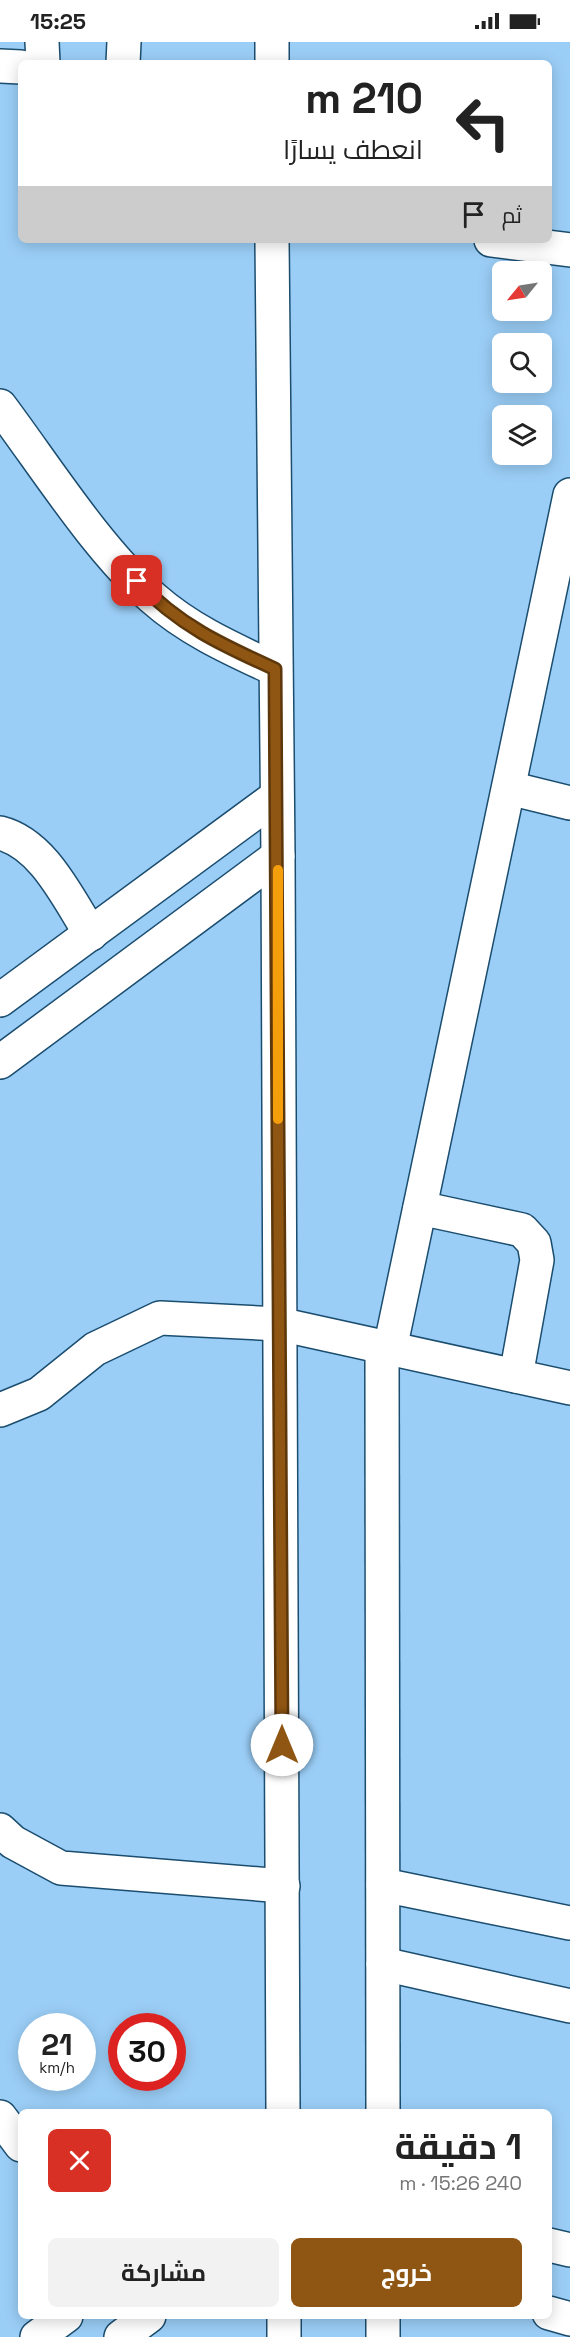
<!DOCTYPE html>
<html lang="ar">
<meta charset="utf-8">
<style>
body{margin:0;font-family:"Space Grotesk",Cairo,sans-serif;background:#f2f2f2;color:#222;direction:rtl;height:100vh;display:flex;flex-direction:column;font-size:22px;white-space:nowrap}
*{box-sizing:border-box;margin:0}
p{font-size:20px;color:#767676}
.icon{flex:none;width:33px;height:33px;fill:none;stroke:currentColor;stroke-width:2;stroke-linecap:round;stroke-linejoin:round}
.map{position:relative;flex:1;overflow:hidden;direction:ltr}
.sheet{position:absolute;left:18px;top:2067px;width:534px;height:210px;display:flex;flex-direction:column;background:#fff;border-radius:9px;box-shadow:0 3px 15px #0003;direction:rtl}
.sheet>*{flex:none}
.guide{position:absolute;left:18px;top:18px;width:534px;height:183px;border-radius:9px;box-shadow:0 3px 15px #0003;direction:rtl;background:#fff;color:#222;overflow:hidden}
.needle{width:39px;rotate:240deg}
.tools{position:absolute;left:492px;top:219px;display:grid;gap:12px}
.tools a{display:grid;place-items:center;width:60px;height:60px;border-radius:9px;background:#fff;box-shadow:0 3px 15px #0003;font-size:30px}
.speed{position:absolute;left:18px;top:1971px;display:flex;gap:12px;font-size:30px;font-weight:700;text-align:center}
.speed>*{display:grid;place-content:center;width:78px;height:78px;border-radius:50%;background:#fff;box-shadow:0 3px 15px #0003;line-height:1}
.speed small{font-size:15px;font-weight:400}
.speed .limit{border:9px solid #d22;background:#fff;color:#111}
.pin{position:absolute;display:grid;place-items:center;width:51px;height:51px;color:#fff;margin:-26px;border-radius:12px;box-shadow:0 3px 9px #0006}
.me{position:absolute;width:66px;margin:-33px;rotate:0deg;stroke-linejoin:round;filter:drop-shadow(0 0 4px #0008)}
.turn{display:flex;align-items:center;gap:21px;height:126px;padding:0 30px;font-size:27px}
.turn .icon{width:78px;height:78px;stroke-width:2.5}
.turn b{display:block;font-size:42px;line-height:51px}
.then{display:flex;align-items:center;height:57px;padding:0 30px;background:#0003;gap:12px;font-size:22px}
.round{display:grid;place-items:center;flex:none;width:63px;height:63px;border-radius:9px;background:#f2f2f2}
.summary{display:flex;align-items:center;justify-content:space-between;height:102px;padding:0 30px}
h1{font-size:36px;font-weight:700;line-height:45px}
.primary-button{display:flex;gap:12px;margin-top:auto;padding:12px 30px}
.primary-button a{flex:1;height:69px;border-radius:9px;background:#8f5512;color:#fff;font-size:24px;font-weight:700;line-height:69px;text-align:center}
.primary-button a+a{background:#f2f2f2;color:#222}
.status{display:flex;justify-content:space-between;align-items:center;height:42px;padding:0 30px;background:#fff;direction:ltr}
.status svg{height:16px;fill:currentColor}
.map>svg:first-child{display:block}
</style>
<div class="status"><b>15:25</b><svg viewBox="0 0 49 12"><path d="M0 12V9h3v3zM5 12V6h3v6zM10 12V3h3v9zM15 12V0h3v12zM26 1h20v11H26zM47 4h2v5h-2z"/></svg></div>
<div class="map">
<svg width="570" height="2295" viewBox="0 0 570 2295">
<rect width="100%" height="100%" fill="#9bcef7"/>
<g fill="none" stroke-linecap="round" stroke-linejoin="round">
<g stroke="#1b4d6f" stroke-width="36">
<g id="minor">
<polyline points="42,0 43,21"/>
<polyline points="272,0 272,21"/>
<polyline points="123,21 124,0"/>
<polyline points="0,24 21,25"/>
<polyline points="272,198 278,814 283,2070"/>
<polyline points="491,198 570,208"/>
<path d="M0,364C45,424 97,507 153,556C189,588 232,607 275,627"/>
<polyline points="509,746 570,761"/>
<path d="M0,791C44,802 68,857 91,892"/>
<polyline points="0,958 276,755"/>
<polyline points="0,1020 278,814"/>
<polyline points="420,1166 522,1188 534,1201 537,1218 516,1334"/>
<polyline points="382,1305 383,2070"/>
<polyline points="390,1307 570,453"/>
<polyline points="0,1368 39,1352 95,1307 160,1276 279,1282 570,1346"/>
<polyline points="0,1788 13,1800 61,1826 283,1844"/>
<polyline points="383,1843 570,1881"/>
<polyline points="383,1922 570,1964"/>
<polyline points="0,2075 21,2103"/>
<polyline points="549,2203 570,2208"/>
<polyline points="549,2271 570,2277"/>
<polyline points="284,2274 284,2295"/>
<polyline points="383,2274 383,2295"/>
<polyline points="37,2295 66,2274"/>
<polyline points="121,2295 149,2274"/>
</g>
</g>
<use href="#minor" stroke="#fff" stroke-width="33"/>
</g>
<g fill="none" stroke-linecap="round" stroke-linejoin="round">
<g stroke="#5d370c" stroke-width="15">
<path id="route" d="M137,539C178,583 222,603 275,627L282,1703"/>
</g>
<use href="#route" stroke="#8f5512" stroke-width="10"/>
<polyline stroke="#f59e0b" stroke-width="10" points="278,828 278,1077"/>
</g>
</svg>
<div class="tools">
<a><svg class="needle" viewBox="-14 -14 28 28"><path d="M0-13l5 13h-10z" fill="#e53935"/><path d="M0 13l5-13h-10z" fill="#767676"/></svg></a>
<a><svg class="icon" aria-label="search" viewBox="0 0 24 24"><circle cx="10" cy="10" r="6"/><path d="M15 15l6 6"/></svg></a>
<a><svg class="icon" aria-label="layers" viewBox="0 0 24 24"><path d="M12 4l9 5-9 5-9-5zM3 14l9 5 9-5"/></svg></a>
</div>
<div class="speed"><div>21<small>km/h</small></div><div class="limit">30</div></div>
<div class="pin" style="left:137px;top:539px;background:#d93025"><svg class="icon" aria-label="arrive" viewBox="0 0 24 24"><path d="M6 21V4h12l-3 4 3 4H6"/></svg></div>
<svg class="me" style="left:282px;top:1703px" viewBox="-20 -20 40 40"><circle r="19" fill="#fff"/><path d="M0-13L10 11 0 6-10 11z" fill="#8f5512"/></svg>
<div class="guide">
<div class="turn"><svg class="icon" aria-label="left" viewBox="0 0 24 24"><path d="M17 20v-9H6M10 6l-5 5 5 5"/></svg><div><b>210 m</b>انعطف يسارًا</div></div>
<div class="then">ثم<svg class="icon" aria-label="arrive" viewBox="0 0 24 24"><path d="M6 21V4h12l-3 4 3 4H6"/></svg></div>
</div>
<section class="sheet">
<div class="summary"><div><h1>1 دقيقة</h1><p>240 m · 15:26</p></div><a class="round" style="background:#d93025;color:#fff"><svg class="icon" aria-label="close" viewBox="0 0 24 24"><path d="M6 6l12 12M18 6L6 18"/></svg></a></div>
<div class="primary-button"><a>خروج</a><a>مشاركة</a></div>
</section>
</div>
